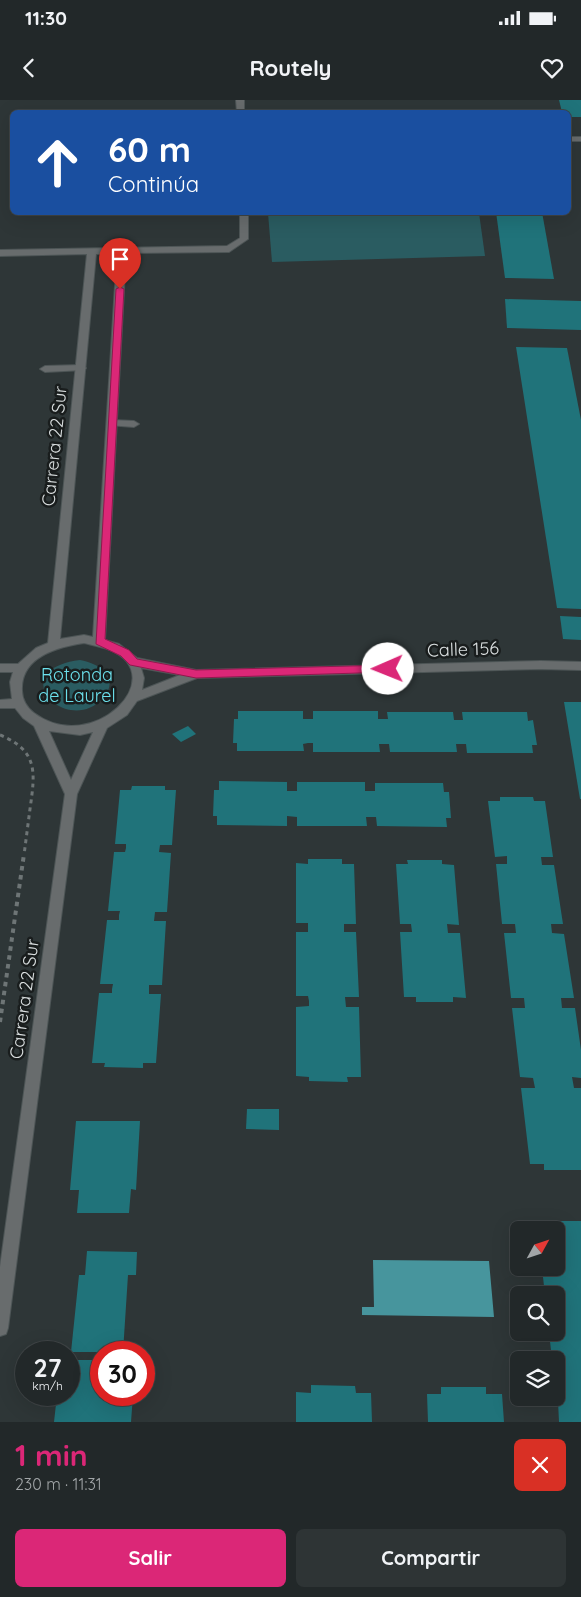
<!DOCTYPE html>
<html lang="es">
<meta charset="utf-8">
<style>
body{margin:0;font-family:Quicksand,sans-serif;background:#2e3435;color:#f1f3f6;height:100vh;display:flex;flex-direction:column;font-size:19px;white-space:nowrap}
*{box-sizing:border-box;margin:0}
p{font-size:16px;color:#a2a6a8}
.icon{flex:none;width:28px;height:28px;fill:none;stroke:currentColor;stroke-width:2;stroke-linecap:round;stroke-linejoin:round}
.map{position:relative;height:1322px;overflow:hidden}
.panel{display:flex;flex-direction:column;background:#222829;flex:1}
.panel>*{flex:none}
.guide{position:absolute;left:10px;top:10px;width:561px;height:105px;border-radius:8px;box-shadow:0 5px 20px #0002,0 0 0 1px #3f4446;background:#1a4fa0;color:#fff;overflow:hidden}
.needle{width:32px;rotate:50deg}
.buttons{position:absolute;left:510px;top:1121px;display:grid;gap:10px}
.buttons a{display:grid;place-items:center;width:55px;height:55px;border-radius:8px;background:#222829;box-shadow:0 5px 20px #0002,0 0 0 1px #3f4446;font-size:25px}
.speed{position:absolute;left:15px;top:1241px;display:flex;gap:10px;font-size:25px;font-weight:700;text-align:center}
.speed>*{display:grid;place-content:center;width:65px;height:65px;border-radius:50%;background:#222829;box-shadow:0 5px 20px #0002,0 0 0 1px #3f4446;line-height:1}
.speed small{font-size:12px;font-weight:400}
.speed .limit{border:8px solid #d22;background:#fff;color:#111}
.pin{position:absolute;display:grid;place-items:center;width:42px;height:42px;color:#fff;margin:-51px -21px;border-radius:50% 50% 50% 0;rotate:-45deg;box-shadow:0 0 5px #0007}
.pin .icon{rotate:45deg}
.me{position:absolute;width:55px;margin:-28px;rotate:269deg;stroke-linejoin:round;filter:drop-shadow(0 0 4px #0008)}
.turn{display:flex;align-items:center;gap:18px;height:105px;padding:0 15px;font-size:22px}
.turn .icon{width:65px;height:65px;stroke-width:2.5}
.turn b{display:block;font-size:35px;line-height:42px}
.round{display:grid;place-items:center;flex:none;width:52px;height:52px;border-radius:8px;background:#2e3435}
.head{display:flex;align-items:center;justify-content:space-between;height:85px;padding:0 15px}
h1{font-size:30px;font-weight:700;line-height:38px;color:#db2777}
.cta{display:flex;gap:10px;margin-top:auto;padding:10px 15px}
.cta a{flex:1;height:58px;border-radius:8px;background:#db2777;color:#fff;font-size:20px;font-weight:700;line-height:58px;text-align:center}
.cta a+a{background:#2e3435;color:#f1f3f6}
.status{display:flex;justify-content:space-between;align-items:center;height:35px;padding:0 25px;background:#222829;direction:ltr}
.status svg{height:14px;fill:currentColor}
header{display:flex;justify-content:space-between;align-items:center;height:65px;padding:0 15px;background:#222829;font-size:22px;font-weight:700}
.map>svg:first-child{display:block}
</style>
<div class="status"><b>11:30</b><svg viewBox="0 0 49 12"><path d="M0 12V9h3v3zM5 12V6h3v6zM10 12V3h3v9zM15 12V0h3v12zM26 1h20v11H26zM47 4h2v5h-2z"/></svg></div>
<header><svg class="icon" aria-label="back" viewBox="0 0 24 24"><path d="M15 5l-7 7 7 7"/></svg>Routely<svg class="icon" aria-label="heart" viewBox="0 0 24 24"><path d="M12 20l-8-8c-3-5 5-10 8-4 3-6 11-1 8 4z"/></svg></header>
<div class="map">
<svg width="581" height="1322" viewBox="0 0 581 1322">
<rect width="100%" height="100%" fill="#2e3637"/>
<g fill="#2a5c61">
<polygon points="268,113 479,113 485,156 272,162"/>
<path d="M80,560C99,563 121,578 103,598C67,638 2,570 80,560Z"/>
</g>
<polygon fill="#47959d" points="373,1160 489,1161 494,1217 362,1215 362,1207 374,1207"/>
<g fill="#20737a">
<polygon points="559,0 581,0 581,17 569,17 569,12 562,12"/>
<polygon points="496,112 542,112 554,179 505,178"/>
<polygon points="505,199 581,201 581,230 507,228"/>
<polygon points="516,247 567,248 581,320 581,509 557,508"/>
<polygon points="560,516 581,517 581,540 563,539"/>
<polygon points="564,602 581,602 581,699 580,699"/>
<polygon points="238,611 303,611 303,619 313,619 313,611 378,611 378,619 388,619 387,612 453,612 454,620 463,620 462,612 527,612 528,621 533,620 537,645 532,645 533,653 467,653 466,644 456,644 457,652 390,652 389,644 379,644 380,652 313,652 313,643 308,643 303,644 304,651 237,651 237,643 233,643 234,619 238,619"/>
<polygon points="188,626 196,634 181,642 172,634"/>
<polygon points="219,681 287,682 287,691 297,691 297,682 365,682 365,691 375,691 375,683 443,683 444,692 449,692 451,718 446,718 447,727 377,726 376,717 366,717 367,726 297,726 297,717 287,716 287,726 217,725 217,716 213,716 214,690 219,690"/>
<polygon points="132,686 165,686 165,690 176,690 172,745 160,745 159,752 171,753 167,812 155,812 154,821 166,821 162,885 149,885 149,894 161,894 156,963 143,963 143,968 104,967 105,963 92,963 99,893 112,893 112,889 113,884 100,884 107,820 119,820 119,815 120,811 108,811 114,752 125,752 126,748 126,744 115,744 120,690 131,690"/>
<polygon points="500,697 533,697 534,701 545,701 553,757 541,757 542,765 554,765 563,824 551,824 552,833 564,834 574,898 561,898 562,908 575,908 581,950 581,978 572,977 574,988 581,988 581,1070 544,1070 544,1064 530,1064 521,988 535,988 533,978 520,977 512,908 525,908 524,898 511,898 504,833 516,833 515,824 502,824 496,764 507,764 507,756 495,757 488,701 500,701"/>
<polygon points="308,759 342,759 342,764 354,764 356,824 344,824 344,832 356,832 359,897 345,897 346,907 359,907 361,977 347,977 348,982 309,981 309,977 296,976 296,907 309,906 309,901 308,896 296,896 296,832 308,832 308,823 296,823 296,763 308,764"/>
<polygon points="407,760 442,760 442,764 454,765 459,825 447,824 448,833 460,833 466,898 453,897 453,902 416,902 416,897 404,897 400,832 412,832 411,824 400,824 396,764 408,764"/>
<polygon points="247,1009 279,1009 279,1030 246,1029"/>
<polygon points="76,1021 140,1021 136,1090 131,1089 129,1113 77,1113 79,1090 70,1090"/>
<polygon points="550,1121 581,1121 581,1322 559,1322 556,1260 552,1260 549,1232 556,1232 556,1226 563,1226 562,1214 556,1214 556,1195 545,1195 542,1168 556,1168 556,1130 537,1130 537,1126 551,1126"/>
<polygon points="87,1151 137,1152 136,1175 128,1175 123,1252 71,1252 79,1175 85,1175"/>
<polygon points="76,1260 101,1260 101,1295 133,1295 131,1322 54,1322 57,1295 69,1295 69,1267 76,1267"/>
<polygon points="311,1285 355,1286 356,1293 371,1293 372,1322 296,1322 296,1292 311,1293"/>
<polygon points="441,1287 486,1287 486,1294 502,1294 504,1322 428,1322 427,1294 441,1294"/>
</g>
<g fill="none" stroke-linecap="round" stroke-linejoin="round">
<g stroke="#4d5556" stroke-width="2">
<g id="lane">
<polygon points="81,265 86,268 84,270 45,272 40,269 45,266"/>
<polygon points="112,320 134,321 139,324 134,327 108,325 108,321"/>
</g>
</g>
<g stroke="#4d5556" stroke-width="2">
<g id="street">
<polygon points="236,0 244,0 244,12 237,12"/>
<rect x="569" y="37" width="12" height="4"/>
<path d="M240,112H248V139L229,152L126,153L105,540L119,544L137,558L196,570L541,561L581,562V570L541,569L197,578L137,601L127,615L107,628L77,694L8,1228L6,1234L0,1236V1167L65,694L34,626L23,618L15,608H0V600L12,599L10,582L13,572H0V564H18L36,548L48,543L87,154L0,156V150L227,146L240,138ZM96,154H117L93,537L84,535L60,539ZM84,543C92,545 102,547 110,550C172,576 93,657 34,613C27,608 22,599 22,591C20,557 57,547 84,543ZM141,568L180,575L142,590L144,578ZM49,631L80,635L93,632L71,680Z"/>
</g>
</g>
<path stroke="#6e7576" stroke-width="3" stroke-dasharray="4 4" stroke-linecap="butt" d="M0,635C39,651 35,673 30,709C28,724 26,740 24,755"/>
<polyline stroke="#6e7576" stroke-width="4" stroke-dasharray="4.5 4.5" stroke-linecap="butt" points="0,922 24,754"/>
<use href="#lane" fill="#686c6d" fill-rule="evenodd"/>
<use href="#street" fill="#686c6d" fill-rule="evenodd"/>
</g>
<polygon fill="#db2777" stroke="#8e194d" points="120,187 124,189 105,539 129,550 137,559 196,570 388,565 392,566 392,572 196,578 130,565 121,556 96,544 116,189"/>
<g text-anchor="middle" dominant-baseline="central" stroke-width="5" stroke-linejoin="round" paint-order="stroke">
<g font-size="18" fill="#dbe0e1" stroke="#191d1d">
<text transform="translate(54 346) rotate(-84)">Carrera 22 Sur</text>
<text transform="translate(463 549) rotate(-2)">Calle 156</text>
<text transform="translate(24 899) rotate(-82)">Carrera 22 Sur</text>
</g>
<g font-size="18" fill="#6ce1ed" stroke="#191d1d">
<text x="77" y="574">Rotonda<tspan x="77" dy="21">de Laurel</tspan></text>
</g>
</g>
</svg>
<div class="buttons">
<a><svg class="needle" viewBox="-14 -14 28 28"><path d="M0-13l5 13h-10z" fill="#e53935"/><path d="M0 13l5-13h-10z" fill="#a2a6a8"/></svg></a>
<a><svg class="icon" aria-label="search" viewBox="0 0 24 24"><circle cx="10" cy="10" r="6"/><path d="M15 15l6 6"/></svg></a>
<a><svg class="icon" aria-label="layers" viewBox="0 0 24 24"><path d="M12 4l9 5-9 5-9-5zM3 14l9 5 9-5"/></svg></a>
</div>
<div class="speed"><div>27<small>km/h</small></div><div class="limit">30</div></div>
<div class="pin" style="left:120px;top:189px;background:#d93025"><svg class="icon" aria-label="arrive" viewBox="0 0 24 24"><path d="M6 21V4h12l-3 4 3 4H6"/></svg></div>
<svg class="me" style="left:388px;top:569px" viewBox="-20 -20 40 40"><circle r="19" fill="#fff"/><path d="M0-13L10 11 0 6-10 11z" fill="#db2777"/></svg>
<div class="guide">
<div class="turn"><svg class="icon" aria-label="ahead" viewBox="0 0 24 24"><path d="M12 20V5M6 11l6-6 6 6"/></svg><div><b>60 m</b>Continúa</div></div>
</div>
</div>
<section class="panel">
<div class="head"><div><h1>1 min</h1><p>230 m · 11:31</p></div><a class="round" style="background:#d93025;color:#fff"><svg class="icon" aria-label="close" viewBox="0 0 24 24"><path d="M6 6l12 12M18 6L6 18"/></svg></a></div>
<div class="cta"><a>Salir</a><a>Compartir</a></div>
</section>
